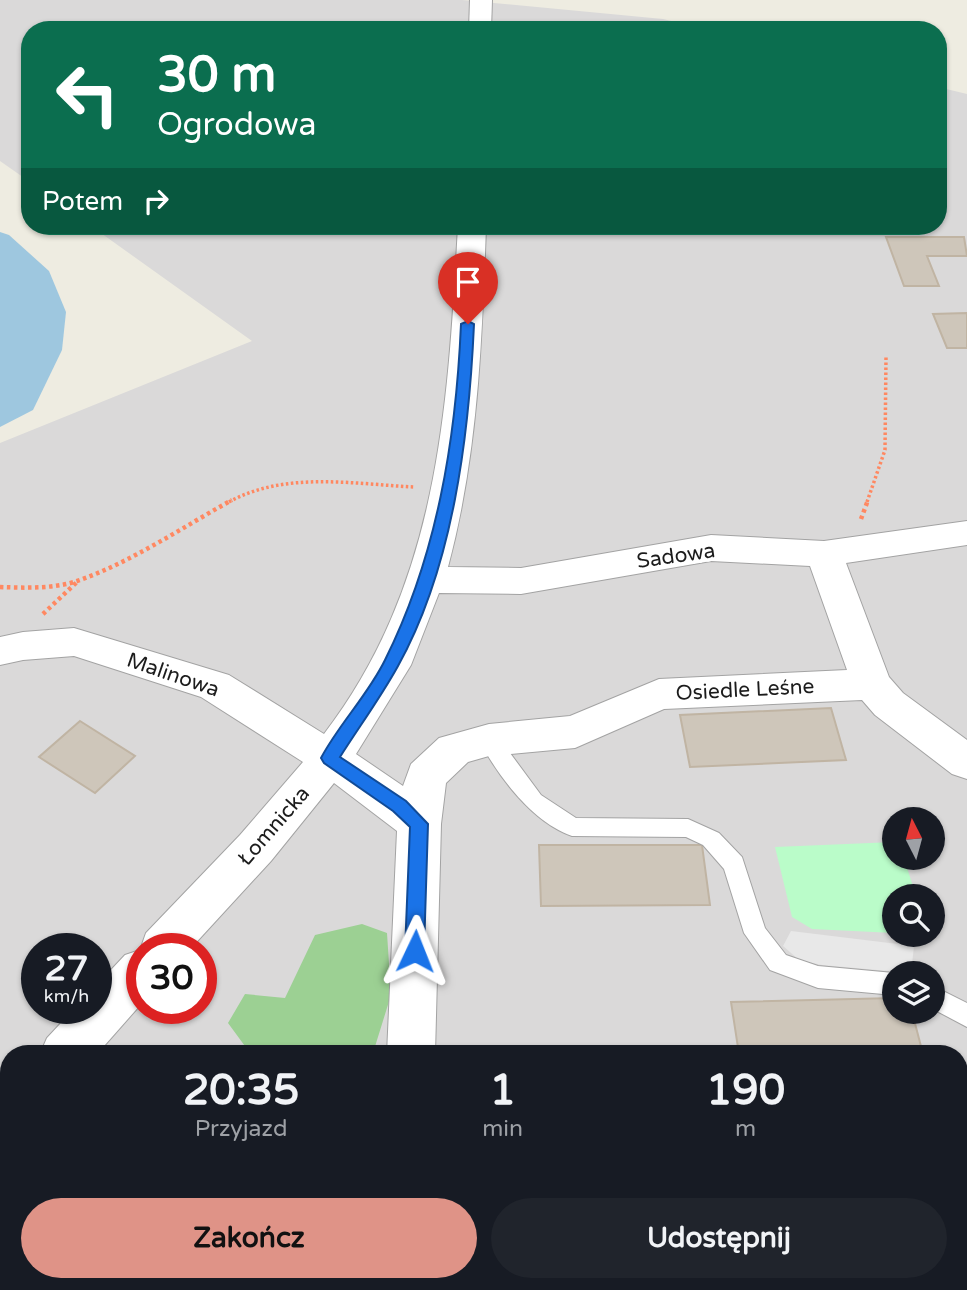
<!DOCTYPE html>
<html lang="pl">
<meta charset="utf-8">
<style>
body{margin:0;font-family:"Varela Round",sans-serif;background:#20242c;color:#f1f3f6;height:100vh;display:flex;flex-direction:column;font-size:26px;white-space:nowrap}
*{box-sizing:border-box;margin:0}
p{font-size:23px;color:#9ea1a6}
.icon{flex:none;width:38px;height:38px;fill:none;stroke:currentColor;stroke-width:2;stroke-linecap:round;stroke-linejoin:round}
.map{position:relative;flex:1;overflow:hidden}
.details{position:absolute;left:0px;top:1045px;width:968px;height:247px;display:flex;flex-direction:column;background:#171b24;border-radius:28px 28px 0 0;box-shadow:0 2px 5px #0004}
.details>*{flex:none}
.top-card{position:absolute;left:21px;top:21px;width:926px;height:214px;border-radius:28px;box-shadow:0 2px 5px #0004;background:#0b6e4f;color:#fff;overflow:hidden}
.needle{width:46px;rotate:354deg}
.fabs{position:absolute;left:882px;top:807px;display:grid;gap:14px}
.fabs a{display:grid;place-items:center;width:63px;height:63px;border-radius:50%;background:#171b24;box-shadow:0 2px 5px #0004;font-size:35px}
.speed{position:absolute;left:21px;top:933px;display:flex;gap:14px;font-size:35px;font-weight:700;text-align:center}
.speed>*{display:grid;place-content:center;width:91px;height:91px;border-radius:50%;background:#171b24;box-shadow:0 2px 5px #0004;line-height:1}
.speed small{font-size:18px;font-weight:400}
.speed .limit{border:10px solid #d22;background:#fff;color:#111}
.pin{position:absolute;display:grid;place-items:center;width:60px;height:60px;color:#fff;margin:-72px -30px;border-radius:50% 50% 50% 0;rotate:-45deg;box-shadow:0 0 7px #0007}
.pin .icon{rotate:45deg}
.me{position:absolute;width:77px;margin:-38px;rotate:2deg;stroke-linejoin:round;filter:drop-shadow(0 0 5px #0008)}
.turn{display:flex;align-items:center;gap:24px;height:147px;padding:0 21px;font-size:32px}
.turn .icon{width:91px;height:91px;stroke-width:2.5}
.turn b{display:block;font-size:49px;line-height:60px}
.then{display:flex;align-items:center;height:66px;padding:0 21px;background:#0003;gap:14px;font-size:26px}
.eta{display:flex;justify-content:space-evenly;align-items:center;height:119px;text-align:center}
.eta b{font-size:42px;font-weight:800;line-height:49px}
.button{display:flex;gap:14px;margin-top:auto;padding:14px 21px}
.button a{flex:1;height:80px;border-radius:42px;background:#df9387;color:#111;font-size:28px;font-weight:800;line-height:80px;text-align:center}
.button a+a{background:#20242c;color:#f1f3f6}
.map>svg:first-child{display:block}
</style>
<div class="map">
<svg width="967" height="1290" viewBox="0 0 967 1290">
<rect width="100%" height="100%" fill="#eeece1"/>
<g fill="#dad9d9" fill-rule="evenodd">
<polygon points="0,0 462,0 663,19 708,30 30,30 30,182 0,161"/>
<path d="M938,87L967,94V1290H0V443L252,341L91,226H938ZM894,819H933V858H894ZM894,896H933V934H894ZM37,948H96V1008H37ZM142,948H201V1008H142ZM894,973H933V1012H894ZM9,1054H959V1283H9Z"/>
</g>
<g fill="#9cd093">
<polygon points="362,924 387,933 391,995 373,1053 250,1053 228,1023 245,994 285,998 315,935"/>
<polygon points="200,1283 354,1283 360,1290 197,1290"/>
</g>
<polygon fill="#bafcc9" points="894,842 894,858 904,858 916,896 894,896 894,933 812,929 792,917 775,847"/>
<polygon fill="#e8e8e8" points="791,931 914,946 911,973 822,965 799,960 783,946"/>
<polygon fill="#9ec7df" points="0,232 9,235 49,271 66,312 62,350 33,410 0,427"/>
<g fill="#cec6ba" stroke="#c0b4a3" stroke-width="2">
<polygon points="886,237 964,237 967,256 927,256 939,286 904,286"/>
<polygon points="967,313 967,348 947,348 933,314"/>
<polygon points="831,708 846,760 690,767 680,715"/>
<polygon points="80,721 135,756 95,793 39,757"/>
<polygon points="539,845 702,845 710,905 541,906"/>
<polygon points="894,998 894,1012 912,1012 923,1054 739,1054 731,1002"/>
</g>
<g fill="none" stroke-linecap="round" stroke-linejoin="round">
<g stroke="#a3a3a3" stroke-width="2">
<g id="lane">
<path d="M489,732L496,734L541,795L576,818L688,819L719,833L742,857L765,928L786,955L818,966L894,973V995L818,988L770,970L744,933L724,869L703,845L686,837L572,836C532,822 498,776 479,740L482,734Z"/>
<polygon points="933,986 967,1003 967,1027 933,1009"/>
</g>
</g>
<g stroke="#a3a3a3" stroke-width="2">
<g id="street">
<polygon points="470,0 492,0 491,30 469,30"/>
<path d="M458,226H486C482,342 478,455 448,567L521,568L711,535L824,541L967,521V545L846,563L889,677L903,693L967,740V779L952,774L875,715L862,700L664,709L575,748L489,756L468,762L446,783L441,824L435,1054H387L397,831L334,783L271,861L191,948H142V1003L97,1054H40L47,1038L75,1008H96V986L125,955L140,950L146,933L240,835L303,762L201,697L74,656L23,660L0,665V637L23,632L74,628L229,675L324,734C439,584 448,407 458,226ZM711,561L810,566L847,670L659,679L570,716L489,724L439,738L411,764L403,786L356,754L411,665L439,593L521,594Z"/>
<polygon points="9,1089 9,1144 0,1148 0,1092"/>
<polygon points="377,1283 431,1283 430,1290 376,1290"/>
</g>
</g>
<g stroke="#ff8861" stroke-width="3.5" stroke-dasharray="2.5 2.5" stroke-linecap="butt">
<path d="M229,502C285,471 353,484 414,487"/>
<polyline points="867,502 885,450 886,357"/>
</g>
<g stroke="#ff8861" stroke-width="4.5" stroke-dasharray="3.5 3.5" stroke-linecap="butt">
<polyline points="861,519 868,500"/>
<path d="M0,587C26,588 56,589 80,580C133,561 183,527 232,500"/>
<polyline points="43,614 77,582"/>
</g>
<use href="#lane" fill="#fff" fill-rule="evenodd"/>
<use href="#street" fill="#fff" fill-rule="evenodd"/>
</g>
<path fill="#1a73e8" stroke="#114b97" stroke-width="2" d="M468,321L474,324C469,437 453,567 398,666C381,697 359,727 340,757L406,801L428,824L424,951L421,958L415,960L408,958L405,951L410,827L393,811L324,763L321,758C339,724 368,695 385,660C437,556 456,440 461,324Z"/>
<g text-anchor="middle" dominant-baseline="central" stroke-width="7" stroke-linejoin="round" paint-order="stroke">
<g font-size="21" fill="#1c1c1c" stroke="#fff">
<text transform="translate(676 556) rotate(-8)">Sadowa</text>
<text transform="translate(173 675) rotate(19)">Malinowa</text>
<text transform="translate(745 690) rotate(-3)">Osiedle Leśne</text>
<text transform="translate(274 826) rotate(-49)">Łomnicka</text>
</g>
</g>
</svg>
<div class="fabs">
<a><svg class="needle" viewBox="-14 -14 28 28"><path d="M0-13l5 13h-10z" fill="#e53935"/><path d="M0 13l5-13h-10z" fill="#9ea1a6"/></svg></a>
<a><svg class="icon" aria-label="search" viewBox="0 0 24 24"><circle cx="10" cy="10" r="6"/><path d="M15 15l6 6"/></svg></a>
<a><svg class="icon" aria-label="layers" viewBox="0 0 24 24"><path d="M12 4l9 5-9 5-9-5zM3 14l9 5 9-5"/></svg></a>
</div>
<div class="speed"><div>27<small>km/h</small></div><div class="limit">30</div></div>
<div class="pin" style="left:468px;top:324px;background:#d93025"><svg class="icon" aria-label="arrive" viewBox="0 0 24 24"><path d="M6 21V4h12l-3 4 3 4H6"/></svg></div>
<svg class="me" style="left:415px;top:951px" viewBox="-20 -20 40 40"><path d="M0-17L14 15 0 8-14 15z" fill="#1a73e8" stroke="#fff" stroke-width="4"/></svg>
<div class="top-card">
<div class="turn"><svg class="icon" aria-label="left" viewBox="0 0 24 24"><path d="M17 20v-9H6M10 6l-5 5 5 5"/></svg><div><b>30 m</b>Ogrodowa</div></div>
<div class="then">Potem<svg class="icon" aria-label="right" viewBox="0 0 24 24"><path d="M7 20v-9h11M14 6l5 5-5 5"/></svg></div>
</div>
<section class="details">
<div class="eta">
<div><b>20:35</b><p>Przyjazd</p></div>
<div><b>1</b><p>min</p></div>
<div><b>190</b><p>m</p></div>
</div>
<div class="button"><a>Zakończ</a><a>Udostępnij</a></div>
</section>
</div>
